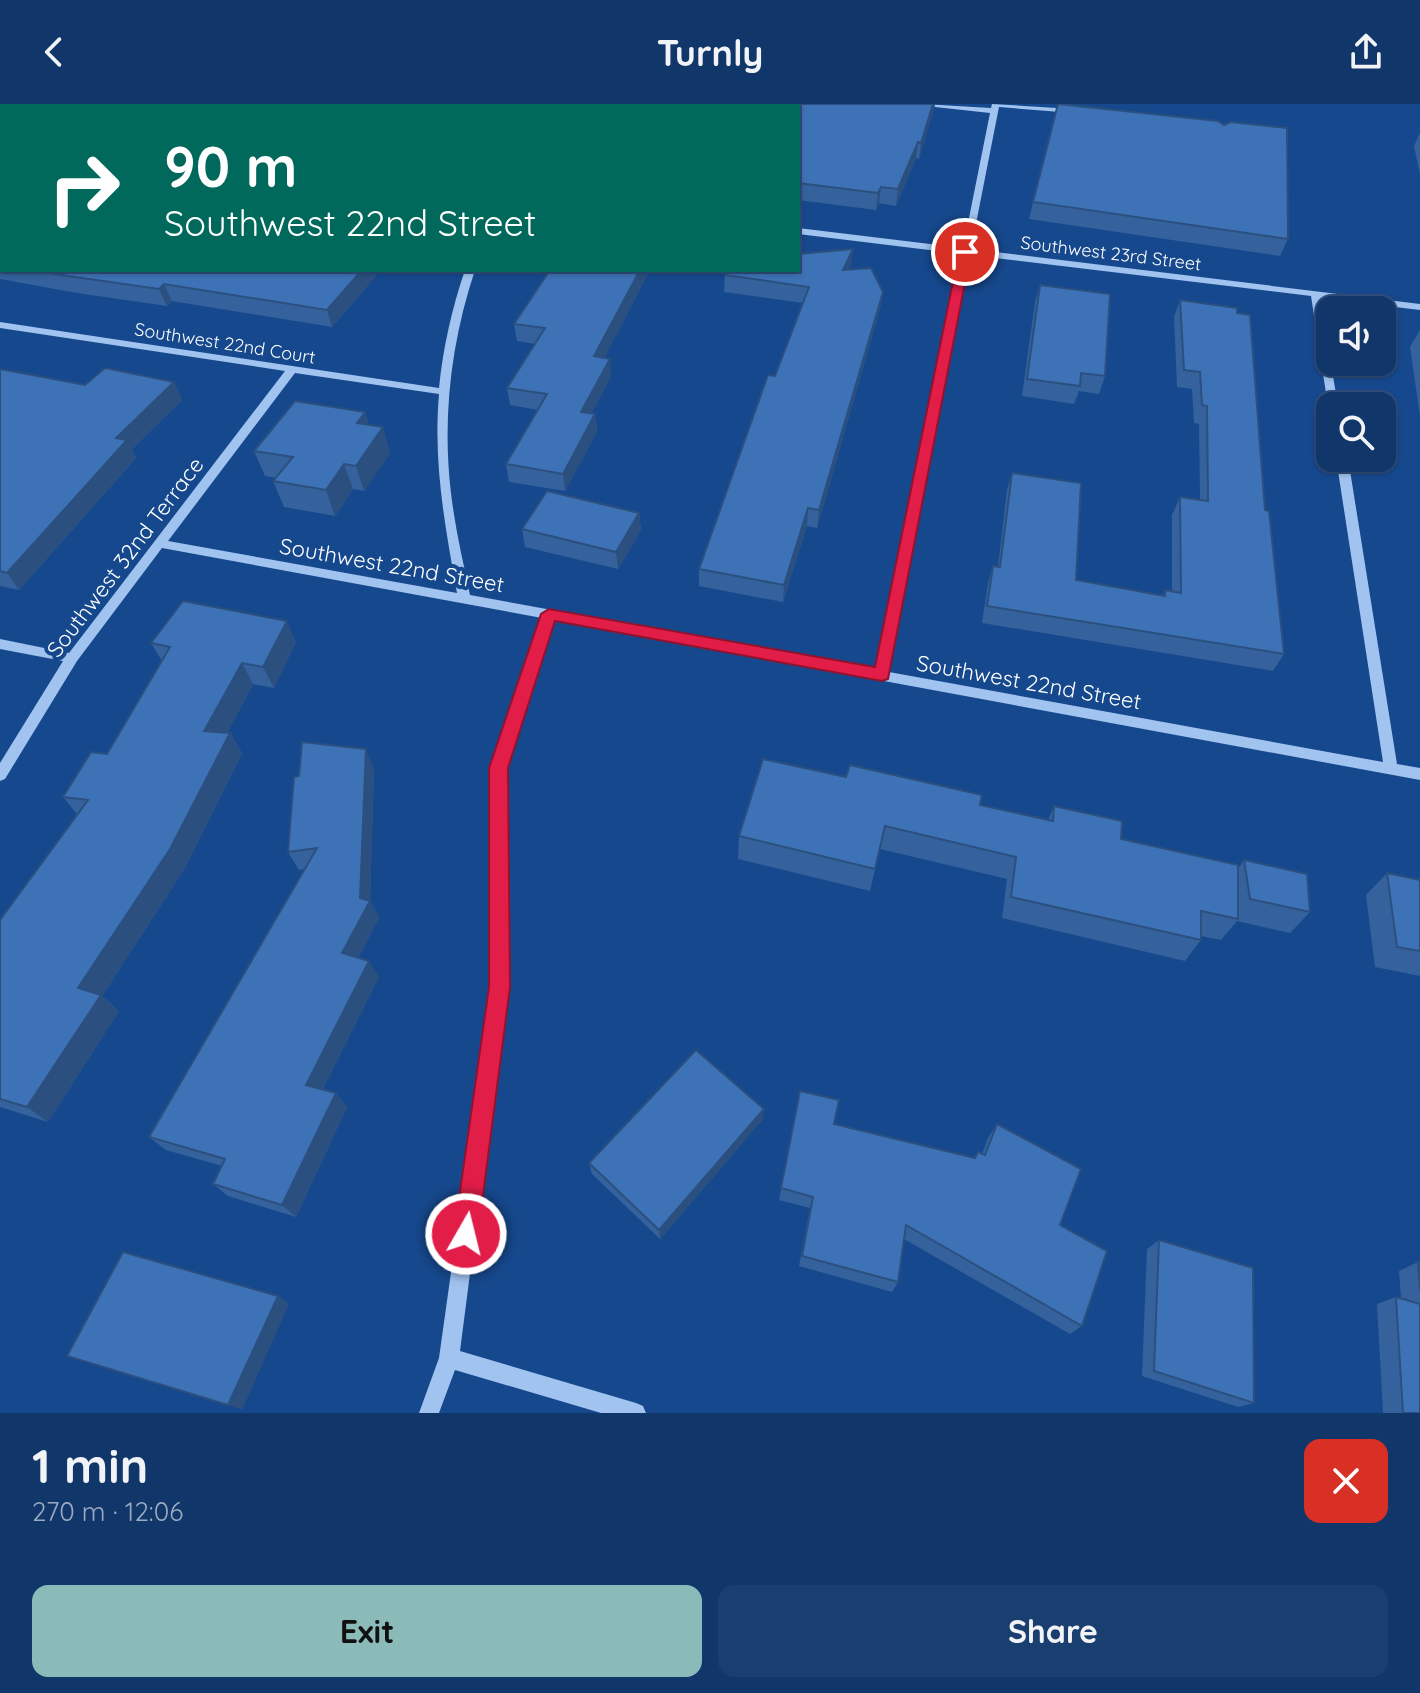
<!DOCTYPE html>
<meta charset="utf-8">
<style>
body{margin:0;font-family:Quicksand,sans-serif;background:#193e70;color:#f1f3f6;height:100vh;display:flex;flex-direction:column;font-size:30px;white-space:nowrap}
*{box-sizing:border-box;margin:0}
p{font-size:26px;color:#9cabc1}
.icon{flex:none;width:44px;height:44px;fill:none;stroke:currentColor;stroke-width:2;stroke-linecap:round;stroke-linejoin:round}
.map{position:relative;height:1309px;overflow:hidden}
.panel{display:flex;flex-direction:column;background:#10366a;flex:1}
.panel>*{flex:none}
.banner{position:absolute;left:0px;top:0px;width:800px;height:168px;box-shadow:0 2px 6px #0004,0 0 0 2px #30507e;background:#00695c;color:#fff;overflow:hidden}
.controls{position:absolute;left:1316px;top:192px;display:grid;gap:16px}
.controls a{display:grid;place-items:center;width:80px;height:80px;border-radius:16px;background:#10366a;box-shadow:0 2px 6px #0004,0 0 0 2px #30507e;font-size:40px}
.pin{position:absolute;display:grid;place-items:center;width:68px;height:68px;color:#fff;margin:-34px;border:4px solid #fff;border-radius:50%;box-shadow:0 2px 8px #0007}
.me{position:absolute;width:88px;margin:-44px;rotate:8deg;stroke-linejoin:round;filter:drop-shadow(0 0 6px #0008)}
.turn{display:flex;align-items:center;gap:28px;height:168px;padding:0 32px;font-size:36px}
.turn .icon{width:104px;height:104px;stroke-width:2.5}
.turn b{display:block;font-size:56px;line-height:68px}
.round{display:grid;place-items:center;flex:none;width:84px;height:84px;border-radius:16px;background:#193e70}
.summary{display:flex;align-items:center;justify-content:space-between;height:136px;padding:0 32px}
h1{font-size:48px;font-weight:700;line-height:60px}
.primary-button{display:flex;gap:16px;margin-top:auto;padding:16px 32px}
.primary-button a{flex:1;height:92px;border-radius:16px;background:#8bbbb9;color:#111;font-size:32px;font-weight:700;line-height:92px;text-align:center}
.primary-button a+a{background:#193e70;color:#f1f3f6}
header{display:flex;justify-content:space-between;align-items:center;height:104px;padding:0 32px;background:#10366a;font-size:36px;font-weight:700}
.map>svg:first-child{display:block}
</style>
<header><svg class="icon" aria-label="back" viewBox="0 0 24 24"><path d="M15 5l-7 7 7 7"/></svg>Turnly<svg class="icon" aria-label="share" viewBox="0 0 24 24"><path d="M12 15V3M7 8l5-5 5 5M5 13v7h14v-7"/></svg></header>
<div class="map">
<svg width="1420" height="1309" viewBox="0 0 1420 1309">
<rect width="100%" height="100%" fill="#16488d"/>
<g fill="none" stroke-linecap="round" stroke-linejoin="round">
<path fill="#a0c3ef" fill-rule="evenodd" d="M922,0L991,4L992,0L1073,5L1077,7L1073,9L999,3L971,145L1420,200V206L1320,194L1338,302H1330V304L1328,302L1311,192L970,151L889,568L1383,658L1336,354H1348L1397,660L1420,664V676L553,516L506,664L507,883L460,1247L636,1299L643,1302L646,1309H601L455,1266L439,1309H419L439,1254L491,883L492,664L542,514L162,444L77,557L5,675L0,677V659L63,557L0,545V535L69,549L285,267L0,224V218L439,284C443,244 452,204 465,166H475C451,238 442,314 451,389C455,424 463,457 470,491L877,565L962,150L798,130V124L963,144L990,9L926,2ZM295,269L439,290C433,359 445,422 457,489L168,437Z"/>
</g>
<g fill="#35629d">
<polygon points="0,0 935,0 919,55 916,54 896,102 879,99 876,106 798,96 798,2 2,2 2,166 381,166 332,223 172,197 167,202 77,189 0,175"/>
<polygon points="1058,0 1288,135 1280,152 1029,115"/>
<polygon points="1420,29 1420,70 1414,42"/>
<polygon points="851,162 849,166 883,188 880,205 817,424 807,422 783,498 699,482 699,465 803,199 724,188 725,166"/>
<polygon points="543,166 650,166 604,254 611,272 591,310 595,310 597,328 565,387 509,378 506,360 538,306 510,301 507,284 535,240 517,237 514,220 549,168 543,167"/>
<polygon points="1040,181 1105,272 1099,290 1079,287 1074,300 1022,292 1035,198"/>
<polygon points="1180,196 1237,209 1265,406 1284,550 1273,567 982,519 988,479 993,462 998,463 1007,386 1012,369 1076,476 1163,491 1165,486 1172,487 1172,411 1180,393 1200,396 1199,320 1194,319 1192,285 1177,283 1174,213"/>
<polygon points="1420,226 1420,312 1410,243"/>
<polygon points="0,265 85,281 174,278 182,296 132,345 136,354 19,486 0,482"/>
<polygon points="365,308 369,321 390,349 364,387 353,385 335,412 284,403 273,377 276,374 265,372 254,347"/>
<polygon points="639,409 641,426 618,465 525,443 522,425"/>
<polygon points="296,538 274,584 253,580 227,629 230,629 242,649 185,764 102,892 119,907 48,1018 0,1003 0,816 77,710 63,693 107,650 162,557 151,539"/>
<polygon points="374,665 370,797 379,814 358,854 379,873 323,985 336,989 347,1003 296,1113 228,1092 213,1080 222,1062 166,1046 149,1033 305,765 299,766 288,748"/>
<polygon points="846,673 1048,716 1054,702 1121,735 1238,765 1244,756 1310,808 1290,829 1237,817 1221,836 1201,832 1201,836 1185,857 1002,814 1007,775 880,745 870,787 738,755 739,732"/>
<polygon points="1387,769 1420,776 1420,872 1375,863 1366,791"/>
<polygon points="800,987 834,1020 974,1054 978,1048 982,1050 988,1034 997,1020 1060,1121 1082,1222 1070,1230 904,1135 898,1178 892,1188 799,1162 810,1104 779,1096"/>
<polygon points="764,1005 762,1016 660,1135 592,1070 589,1059"/>
<polygon points="1159,1136 1254,1299 1238,1303 1142,1272 1147,1145"/>
<polygon points="1418,1158 1420,1159 1420,1309 1383,1309 1377,1200 1396,1193 1401,1194 1399,1167"/>
</g>
<g fill="#2b507f">
<polygon points="933,0 935,0 934,6 919,55 921,39"/>
<polygon points="918,38 916,54 896,102 898,85"/>
<polygon points="881,83 879,99 876,106 878,89"/>
<polygon points="853,145 851,162 841,183 843,166"/>
<polygon points="362,166 381,166 332,223 327,206"/>
<polygon points="640,166 650,166 596,270 594,252"/>
<polygon points="164,180 172,197 167,202 159,185"/>
<polygon points="883,188 880,205 817,424 819,406"/>
<polygon points="610,255 611,272 583,326 581,308"/>
<polygon points="174,278 182,296 132,345 136,354 19,486 7,469 116,334"/>
<polygon points="365,308 373,333 357,319"/>
<polygon points="595,310 597,328 565,387 563,370"/>
<polygon points="383,323 390,349 364,387 356,362"/>
<polygon points="344,360 353,385 335,412 326,386"/>
<polygon points="808,404 807,422 783,498 784,481"/>
<polygon points="639,409 641,426 618,465 616,448"/>
<polygon points="287,517 296,538 274,584 263,563"/>
<polygon points="242,559 253,580 217,648 204,627"/>
<polygon points="230,629 242,649 185,764 102,892 119,907 48,1018 27,1003 78,884"/>
<polygon points="366,645 374,665 370,797 379,814 352,866 342,849 360,794"/>
<polygon points="369,857 379,873 318,995 306,981"/>
<polygon points="336,989 347,1003 296,1113 282,1101"/>
<polygon points="764,1005 762,1016 660,1135 659,1126"/>
<polygon points="278,1192 289,1200 242,1306 228,1301"/>
</g>
<g fill="#3e72b6" stroke="#2b507f" stroke-width="2">
<polygon points="0,0 933,0 921,39 918,38 898,85 881,83 878,89 798,79 798,2 2,2 2,160 0,160"/>
<polygon points="1058,0 1218,17 1224,21 1231,18 1287,24 1288,135 1033,98"/>
<polygon points="853,145 843,166 871,164 883,188 819,406 808,404 784,481 699,465 768,271 775,272 809,183 725,171 725,166 798,166 798,150"/>
<polygon points="33,166 362,166 327,206 164,180 159,185 68,172"/>
<polygon points="550,166 640,166 594,252 610,255 581,308 595,310 563,370 506,360 547,290 507,284 545,224 514,220"/>
<polygon points="1040,181 1110,190 1105,272 1081,269 1080,282 1027,275"/>
<polygon points="1180,196 1237,204 1237,209 1250,211 1265,406 1269,407 1284,550 987,502 993,462 1000,463 1012,369 1081,379 1076,476 1165,492 1165,486 1181,489 1180,393 1208,397 1207,302 1202,301 1200,268 1184,266"/>
<polygon points="105,264 174,278 116,334 127,336 7,469 0,467 0,265 85,281"/>
<polygon points="295,297 365,308 357,319 383,323 356,362 344,360 326,386 273,377 293,353 254,347"/>
<polygon points="547,387 639,409 616,448 522,425"/>
<polygon points="183,497 287,517 263,563 242,559 204,627 230,629 170,745 78,884 101,891 27,1003 0,995 0,816 88,696 63,693 91,648 107,650 170,543 151,539"/>
<polygon points="302,638 366,645 360,794 370,797 342,849 369,857 306,981 336,989 282,1101 213,1080 225,1055 149,1033 317,744 288,748 294,673 299,672"/>
<polygon points="763,655 846,673 850,661 982,691 980,701 1053,717 1054,702 1122,717 1121,735 1238,761 1238,815 1201,807 1201,836 1011,793 1016,753 885,722 875,765 739,732"/>
<polygon points="1244,756 1307,770 1310,808 1250,795"/>
<polygon points="1387,769 1420,776 1420,847 1397,843"/>
<polygon points="696,946 764,1005 659,1126 589,1059"/>
<polygon points="800,987 839,996 834,1020 975,1054 978,1048 985,1051 997,1020 1081,1065 1060,1121 1107,1147 1082,1222 906,1121 898,1178 802,1152 813,1093 781,1084"/>
<polygon points="1159,1136 1253,1164 1254,1299 1154,1267"/>
<polygon points="123,1148 278,1192 228,1301 67,1252"/>
<polygon points="1418,1158 1420,1159 1420,1186"/>
<polygon points="1396,1193 1420,1200 1420,1309 1403,1309"/>
</g>
<polygon fill="#e11d48" stroke="#92132f" stroke-width="2" points="965,145 971,148 888,575 882,577 555,517 508,664 510,883 478,1130 474,1139 466,1143 457,1139 454,1130 489,883 489,664 541,510 549,505 875,563 959,148"/>
<g text-anchor="middle" dominant-baseline="central" stroke-width="8" stroke-linejoin="round" paint-order="stroke">
<g font-size="18" fill="#fff" stroke="#16488d">
<text transform="translate(1111 149) rotate(7)">Southwest 23rd Street</text>
<text transform="translate(225 239) rotate(9)">Southwest 22nd Court</text>
</g>
<g font-size="22" fill="#fff" stroke="#16488d">
<text transform="translate(125 453) rotate(-53)">Southwest 32nd Terrace</text>
<text transform="translate(392 461) rotate(10)">Southwest 22nd Street</text>
<text transform="translate(1029 578) rotate(10)">Southwest 22nd Street</text>
</g>
</g>
</svg>
<div class="controls">
<a><svg class="icon" aria-label="sound" viewBox="0 0 24 24"><path d="M4 9h4l5-4v14l-5-4H4zM17 9q2 3 0 6"/></svg></a>
<a><svg class="icon" aria-label="search" viewBox="0 0 24 24"><circle cx="10" cy="10" r="6"/><path d="M15 15l6 6"/></svg></a>
</div>
<div class="pin" style="left:965px;top:148px;background:#d93025"><svg class="icon" aria-label="arrive" viewBox="0 0 24 24"><path d="M6 21V4h12l-3 4 3 4H6"/></svg></div>
<svg class="me" style="left:466px;top:1130px" viewBox="-20 -20 40 40"><circle r="17" fill="#e11d48" stroke="#fff" stroke-width="3"/><path d="M0-11L8 9 0 5-8 9z" fill="#fff"/></svg>
<div class="banner">
<div class="turn"><svg class="icon" aria-label="right" viewBox="0 0 24 24"><path d="M7 20v-9h11M14 6l5 5-5 5"/></svg><div><b>90 m</b>Southwest 22nd Street</div></div>
</div>
</div>
<section class="panel">
<div class="summary"><div><h1>1 min</h1><p>270 m · 12:06</p></div><a class="round" style="background:#d93025;color:#fff"><svg class="icon" aria-label="close" viewBox="0 0 24 24"><path d="M6 6l12 12M18 6L6 18"/></svg></a></div>
<div class="primary-button"><a>Exit</a><a>Share</a></div>
</section>
